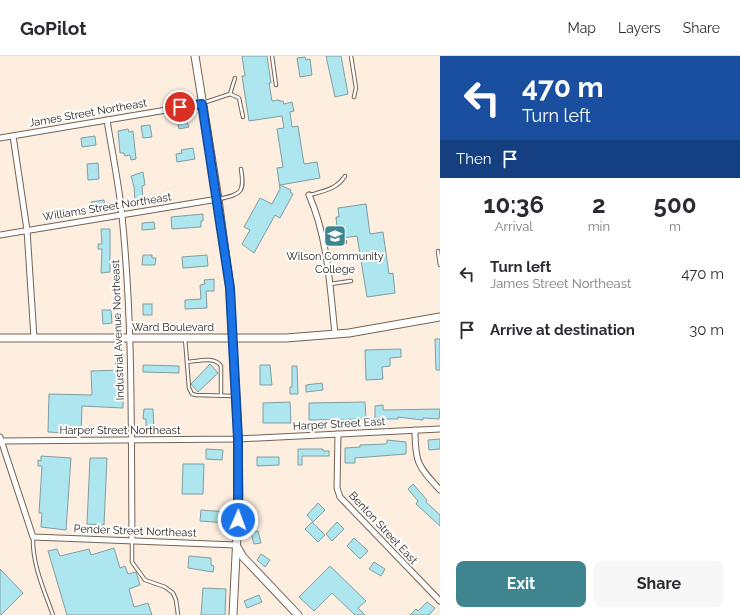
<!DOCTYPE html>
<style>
body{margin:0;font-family:Raleway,sans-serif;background:#f7f7f7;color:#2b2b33;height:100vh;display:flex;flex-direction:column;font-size:15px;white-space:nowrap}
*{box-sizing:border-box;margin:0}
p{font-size:13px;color:#7c7c81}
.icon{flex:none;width:22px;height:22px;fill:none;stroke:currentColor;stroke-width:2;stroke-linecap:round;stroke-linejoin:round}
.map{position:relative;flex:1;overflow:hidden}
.sheet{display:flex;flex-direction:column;background:#fff;width:300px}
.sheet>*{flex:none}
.hud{background:#1a4fa0;color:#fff;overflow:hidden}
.pin{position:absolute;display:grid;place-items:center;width:34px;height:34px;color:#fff;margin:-17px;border:2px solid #fff;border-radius:50%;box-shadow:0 1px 4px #0007}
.me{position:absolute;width:44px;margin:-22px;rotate:2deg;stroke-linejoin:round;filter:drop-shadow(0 0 3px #0008)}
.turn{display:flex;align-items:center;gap:14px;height:84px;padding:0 16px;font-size:18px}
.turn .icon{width:52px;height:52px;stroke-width:2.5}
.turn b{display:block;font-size:28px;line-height:34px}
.then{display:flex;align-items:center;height:38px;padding:0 16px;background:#0003;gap:8px;font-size:15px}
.eta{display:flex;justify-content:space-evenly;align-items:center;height:68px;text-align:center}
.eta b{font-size:24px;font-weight:700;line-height:28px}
.cta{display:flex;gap:8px;margin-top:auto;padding:8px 16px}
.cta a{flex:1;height:46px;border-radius:8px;background:#3f8590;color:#fff;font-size:16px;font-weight:700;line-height:46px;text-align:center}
.cta a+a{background:#f7f7f7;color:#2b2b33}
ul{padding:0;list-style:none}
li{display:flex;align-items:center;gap:12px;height:56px;padding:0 16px}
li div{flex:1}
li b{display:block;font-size:15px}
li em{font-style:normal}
header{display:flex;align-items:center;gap:24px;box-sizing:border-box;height:56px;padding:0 20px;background:#fff;border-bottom:1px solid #e1e1e2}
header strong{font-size:19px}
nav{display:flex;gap:22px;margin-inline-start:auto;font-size:14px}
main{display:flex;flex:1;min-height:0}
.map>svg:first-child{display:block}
</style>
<header>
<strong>GoPilot</strong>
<nav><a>Map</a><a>Layers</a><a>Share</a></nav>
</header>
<main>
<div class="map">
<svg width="440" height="559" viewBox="0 0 440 559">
<rect width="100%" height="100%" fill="#feeee0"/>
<g fill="#aee6ef" stroke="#809da1">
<polygon points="242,0 267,0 271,27 269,27 272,45 279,44 279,45 283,45 284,48 292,46 294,55 290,56 292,71 298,70 304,108 317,106 320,122 280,129 291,134 290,136 293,138 280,162 275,159 254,197 242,188 250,174 244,171 260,142 272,148 280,133 277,112 283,111 277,73 284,72 282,60 249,65 242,20 245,20"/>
<polygon points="326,0 341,0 348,38 335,41"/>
<polygon points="305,1 306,4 310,3 312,19 300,21 297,2"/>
<polygon points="185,61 189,71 179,73 177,63"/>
<polygon points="150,69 152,81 143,82 141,70"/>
<polygon points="128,73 129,76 133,75 136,103 131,104 130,99 125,100 124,97 120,97 118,75"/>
<polygon points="95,80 96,89 82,91 81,82"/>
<polygon points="193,92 195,103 177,106 176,98 182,97 181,94"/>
<polygon points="98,107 99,123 88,124 87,108"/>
<polygon points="143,116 145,129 142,130 143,146 135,146 134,131 131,120"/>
<polygon points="104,144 105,153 92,154 91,146"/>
<polygon points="366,148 370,178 383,176 389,218 393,217 395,237 367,241 357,180 342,182 341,171 337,172 336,161 339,161 338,152"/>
<polygon points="203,158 203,165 201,165 201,171 172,173 171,161"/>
<polygon points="154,166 155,173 142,174 142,167"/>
<polygon points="101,173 110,173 110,216 101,217 102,193 98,193 98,188 102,188"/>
<polygon points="143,199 152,199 152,202 156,202 155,209 142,209"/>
<polygon points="207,199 208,210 183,212 182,201"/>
<polygon points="214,223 214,235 206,235 207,252 185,253 185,244 201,243 200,229 205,228 204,224"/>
<rect x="143" y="248" width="9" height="11"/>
<polygon points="102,254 111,254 112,267 103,268"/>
<polygon points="435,283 440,283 440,314 436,314"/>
<polygon points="401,293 401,301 390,302 390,310 382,311 383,323 366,324 365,294"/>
<polygon points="210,308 218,317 198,336 191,328"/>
<polygon points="143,309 179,310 179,317 143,316"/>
<polygon points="260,309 270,309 272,329 260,329"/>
<polygon points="292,310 297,310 298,338 290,338 290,331 292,331"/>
<polygon points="123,314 123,352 82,350 81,378 48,376 49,338 92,339 91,315"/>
<polygon points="322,327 323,334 306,336 306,329"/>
<polygon points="290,346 291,367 263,367 263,347"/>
<polygon points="365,346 366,363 309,364 309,347"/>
<polygon points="383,349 383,354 440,353 439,363 423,362 423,364 398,361 398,363 375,363 375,350"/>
<polygon points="144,353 153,353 154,374 146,374 146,363 143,363"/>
<polygon points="440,383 440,393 429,394 428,384"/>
<polygon points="387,384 406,386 406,398 355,402 355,407 345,407 345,392 360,391 360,389 385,388 387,387"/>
<polygon points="206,393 223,394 222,404 206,403"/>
<polygon points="298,393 323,393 323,395 329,395 329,400 302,400 302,409 298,409"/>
<polygon points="41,400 71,402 66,474 41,471 42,457 39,457 42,410 38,410 38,404 41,405"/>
<polygon points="257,401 279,401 279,409 257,410"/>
<polygon points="90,402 107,402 104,469 87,468"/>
<polygon points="183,408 204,408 203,438 182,438"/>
<polygon points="413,428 427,444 426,446 440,459 440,470 416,448 418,445 408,433"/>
<polygon points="318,447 325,454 313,466 307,459"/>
<polygon points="201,454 228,456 228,467 200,465"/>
<polygon points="312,466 325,479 318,486 305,473"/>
<polygon points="337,466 344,473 332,485 326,478"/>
<polygon points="258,475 261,487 254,488 251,477"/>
<polygon points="354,482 368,495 360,503 347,490"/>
<polygon points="114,492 120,512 125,510 128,518 136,516 140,529 129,533 134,551 148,547 152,559 67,559 48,495 57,493 60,500 89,493 91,499"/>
<polygon points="261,498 270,504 265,511 257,504"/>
<polygon points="189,500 211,502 211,509 214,510 213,516 188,512"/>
<polygon points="374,506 385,513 381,520 369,513"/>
<polygon points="330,510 366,545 358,552 365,559 355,559 332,537 314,555 299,541"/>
<polygon points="0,513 23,537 1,559 0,559"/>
<polygon points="203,532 226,533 225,559 201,559"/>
<polygon points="259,539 262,546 247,552 244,545"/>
<polygon points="427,546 435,552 429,559 410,559 416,553 418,555"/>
</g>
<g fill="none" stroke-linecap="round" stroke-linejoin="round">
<g stroke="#746353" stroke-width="4.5">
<g id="lane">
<polyline points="272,0 276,29"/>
<polyline points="351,0 356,32 354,41"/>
<polyline points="230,38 235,22"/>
<polyline points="203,47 230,38 239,42 243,61"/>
<path d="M310,139C324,135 337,133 345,120"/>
<path d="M219,143C241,138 245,137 241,113"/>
<polyline points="324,188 345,186"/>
<polyline points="438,195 440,209"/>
<polyline points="330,228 351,225"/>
<polyline points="185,282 189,332 192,338 196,339 235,340"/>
<path d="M187,306C198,305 215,300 221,310V340"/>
<path d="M33,481C32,508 44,534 53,559"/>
<polyline points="132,485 132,506 145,524 165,531 173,537 176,544 178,559"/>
</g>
</g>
<g stroke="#746353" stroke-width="7">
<g id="street">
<path d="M107,64C112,96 119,128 122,160C133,268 131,376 132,485"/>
<polyline points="13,80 27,174 34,282"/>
<polyline points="0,82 202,48"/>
<path d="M309,139C328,182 330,232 335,278"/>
<polyline points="0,179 218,143"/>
<path d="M415,374C415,407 418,410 440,434"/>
<polyline points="338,378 337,432 340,441 440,545"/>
<polyline points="0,381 33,481 236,489"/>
<polyline points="2,385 238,383 440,373"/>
</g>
</g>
<g stroke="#746353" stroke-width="9">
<g id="secondary">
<polyline points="195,0 218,143 230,233 238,383 239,439 233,559"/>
<polyline points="0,282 286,282 349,277 440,261"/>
<polyline points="236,489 243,501 298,559"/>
</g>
</g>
<use href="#lane" stroke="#fff" stroke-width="2.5"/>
<use href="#street" stroke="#fff" stroke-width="5"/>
<use href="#secondary" stroke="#fff" stroke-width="7"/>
</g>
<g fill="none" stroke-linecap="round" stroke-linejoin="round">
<g stroke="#114b97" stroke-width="10">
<polyline id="route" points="180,51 202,48 230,232 238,383 238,464"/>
</g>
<use href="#route" stroke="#1a73e8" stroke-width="7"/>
</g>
<defs>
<g id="university-square" transform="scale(1.15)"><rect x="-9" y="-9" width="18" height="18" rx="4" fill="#3f8590" stroke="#fff"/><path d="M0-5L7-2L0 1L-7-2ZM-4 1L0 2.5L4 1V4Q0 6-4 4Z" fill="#fff"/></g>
</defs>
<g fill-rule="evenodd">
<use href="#university-square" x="335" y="180"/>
</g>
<g text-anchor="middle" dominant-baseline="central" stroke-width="4" stroke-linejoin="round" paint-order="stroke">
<g font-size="11" fill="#251e17" stroke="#fff">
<text transform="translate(88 57) rotate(-10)">James Street Northeast</text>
<text transform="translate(107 151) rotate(-9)">Williams Street Northeast</text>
<text x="173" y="271">Ward Boulevard</text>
<text transform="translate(118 274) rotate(-92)">Industrial Avenue Northeast</text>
<text transform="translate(339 368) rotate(-3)">Harper Street East</text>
<text x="120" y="374">Harper Street Northeast</text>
<text transform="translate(383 472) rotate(47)">Benton Street East</text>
<text transform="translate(135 475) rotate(2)">Pender Street Northeast</text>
</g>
<g font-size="11" fill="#251e17" stroke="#fff">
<text x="335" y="200">Wilson Community<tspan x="335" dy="13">College</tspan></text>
</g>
</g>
</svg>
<div class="pin" style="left:180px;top:51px;background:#d93025"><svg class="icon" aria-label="arrive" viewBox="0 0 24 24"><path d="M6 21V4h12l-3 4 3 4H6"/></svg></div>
<svg class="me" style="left:238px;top:464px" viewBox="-20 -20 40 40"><circle r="17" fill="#1a73e8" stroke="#fff" stroke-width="3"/><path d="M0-11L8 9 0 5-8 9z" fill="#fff"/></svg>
</div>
<section class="sheet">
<div class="hud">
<div class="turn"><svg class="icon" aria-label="left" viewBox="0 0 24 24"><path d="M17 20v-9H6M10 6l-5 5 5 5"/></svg><div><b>470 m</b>Turn left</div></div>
<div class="then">Then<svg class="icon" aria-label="arrive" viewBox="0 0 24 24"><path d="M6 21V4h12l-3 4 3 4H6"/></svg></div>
</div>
<div class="eta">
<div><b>10:36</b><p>Arrival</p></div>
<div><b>2</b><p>min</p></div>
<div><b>500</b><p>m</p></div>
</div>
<ul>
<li><svg class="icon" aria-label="left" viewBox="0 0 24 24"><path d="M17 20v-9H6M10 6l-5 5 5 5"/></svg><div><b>Turn left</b><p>James Street Northeast</p></div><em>470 m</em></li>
<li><svg class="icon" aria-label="arrive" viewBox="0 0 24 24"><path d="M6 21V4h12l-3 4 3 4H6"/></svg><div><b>Arrive at destination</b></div><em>30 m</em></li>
</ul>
<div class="cta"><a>Exit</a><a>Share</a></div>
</section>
</main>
